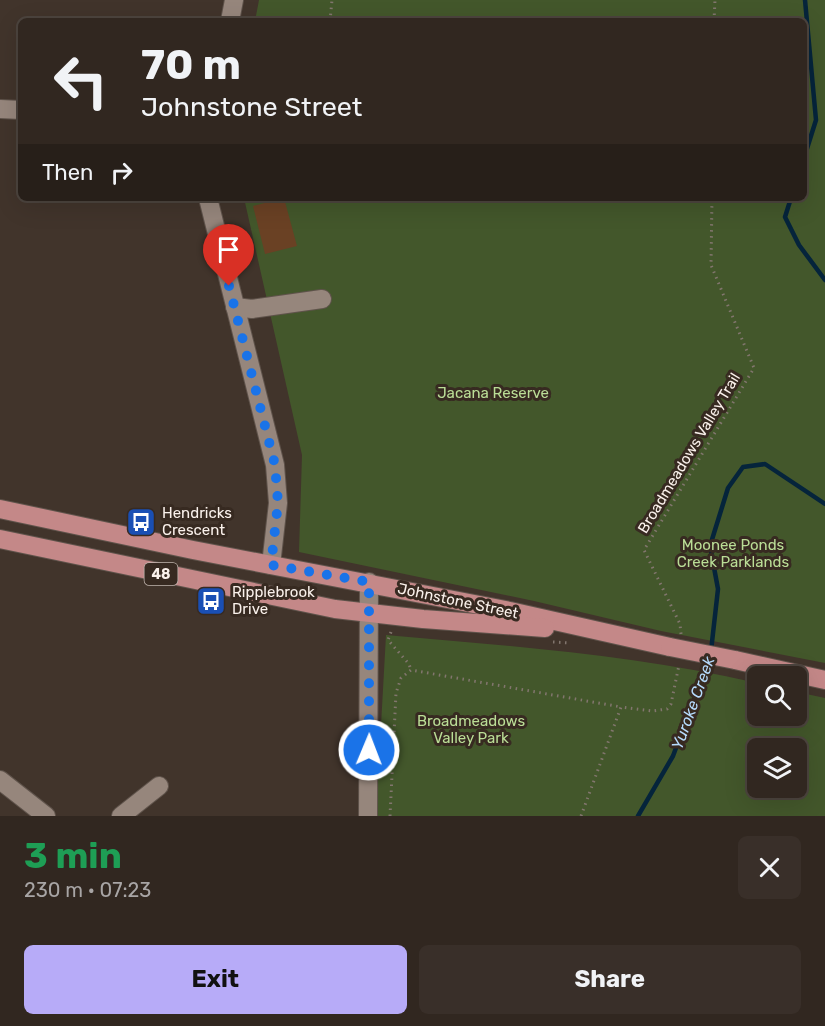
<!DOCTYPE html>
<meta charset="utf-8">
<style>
body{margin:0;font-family:Rubik,sans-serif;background:#392f29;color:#f1f3f6;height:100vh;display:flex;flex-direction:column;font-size:22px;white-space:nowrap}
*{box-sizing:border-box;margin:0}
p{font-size:20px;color:#a8a5a5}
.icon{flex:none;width:33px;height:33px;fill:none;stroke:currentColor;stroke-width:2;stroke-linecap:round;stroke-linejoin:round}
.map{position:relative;height:816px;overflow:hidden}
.side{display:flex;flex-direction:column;background:#312720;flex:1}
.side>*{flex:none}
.hud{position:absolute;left:18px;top:18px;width:789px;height:183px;border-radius:9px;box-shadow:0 6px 24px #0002,0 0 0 2px #4c443e;background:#312720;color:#f1f3f6;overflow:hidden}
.tools{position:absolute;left:747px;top:666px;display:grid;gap:12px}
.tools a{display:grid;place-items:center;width:60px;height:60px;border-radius:9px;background:#312720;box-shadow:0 6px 24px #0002,0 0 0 2px #4c443e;font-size:30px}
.pin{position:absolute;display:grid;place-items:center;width:51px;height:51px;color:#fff;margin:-62px -26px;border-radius:50% 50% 50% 0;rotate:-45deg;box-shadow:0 0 6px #0007}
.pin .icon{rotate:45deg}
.me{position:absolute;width:66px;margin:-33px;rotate:1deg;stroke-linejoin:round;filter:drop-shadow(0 0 4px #0008)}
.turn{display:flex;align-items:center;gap:21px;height:126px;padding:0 24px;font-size:27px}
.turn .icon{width:78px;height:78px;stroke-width:2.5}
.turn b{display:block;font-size:42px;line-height:51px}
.then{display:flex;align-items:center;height:57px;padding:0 24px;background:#0003;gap:12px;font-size:22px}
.round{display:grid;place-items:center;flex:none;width:63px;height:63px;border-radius:9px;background:#392f29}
.summary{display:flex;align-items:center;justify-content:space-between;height:102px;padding:0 24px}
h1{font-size:36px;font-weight:700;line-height:45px;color:#1e9e55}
.cta{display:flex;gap:12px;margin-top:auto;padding:12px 24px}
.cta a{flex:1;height:69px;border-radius:9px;background:#b7abf8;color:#111;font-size:24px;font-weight:700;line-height:69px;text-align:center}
.cta a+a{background:#392f29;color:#f1f3f6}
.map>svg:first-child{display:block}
</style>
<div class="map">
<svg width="825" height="816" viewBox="0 0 825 816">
<rect width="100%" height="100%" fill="#41342b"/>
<g fill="#43572b" fill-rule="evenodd">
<polygon points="259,0 825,0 825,663 661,631 534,601 299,552 302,455 244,198 804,198 804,21 255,21"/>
<path d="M386,635C511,646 635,655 757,683L758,716H796L797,692L825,698V816H376ZM758,748H796V788H758Z"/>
</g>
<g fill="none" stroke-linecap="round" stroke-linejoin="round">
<g stroke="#05243b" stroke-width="4.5">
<polyline points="804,158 816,120 805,0"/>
<polyline points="791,198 785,217 799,245 825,280"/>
<polyline points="711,651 718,589 710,546 728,488 743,467 765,464 825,504"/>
<polyline points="638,816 673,756 709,659"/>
</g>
</g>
<polygon fill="#6a4124" points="284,198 297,246 265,254 253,206"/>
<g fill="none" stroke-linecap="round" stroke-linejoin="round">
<g stroke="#5f534b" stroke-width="20">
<g id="minor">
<polyline points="230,21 234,0"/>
<polyline points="0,109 21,110"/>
<polyline points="208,198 275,465 278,503 271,565"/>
<polyline points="235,307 252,309 322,299"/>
<polyline points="0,780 46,816"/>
<polyline points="121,816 159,786"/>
<polyline points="368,816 369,582"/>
</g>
</g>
<g stroke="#5f534b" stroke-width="20">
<g id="major">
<polyline points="0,509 193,550 510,611 670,647"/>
<polyline points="0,539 335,609 423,619 545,628"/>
<polyline points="735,660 825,680"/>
</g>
</g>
<g stroke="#82766e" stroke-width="3" stroke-dasharray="1.5 4.5" stroke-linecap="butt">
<polyline points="330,21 332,0"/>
<polyline points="714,21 715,0"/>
<polyline points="391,632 388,640 409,664 411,670"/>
<polyline points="681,634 680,624 644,550 754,368 711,265 712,198"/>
<polyline points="553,642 571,643"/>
<polyline points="390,816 396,693 401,678 411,670 621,707"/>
<polyline points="581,816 621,707 652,711 667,709 671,704 679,665"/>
</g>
<use href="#minor" stroke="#96867c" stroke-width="18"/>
<use href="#major" stroke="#c48888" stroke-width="18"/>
<g stroke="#5f534b" stroke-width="20" stroke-linecap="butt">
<polyline id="major-bridge" points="670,647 735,660"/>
</g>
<use href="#major-bridge" stroke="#c48888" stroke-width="18"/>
</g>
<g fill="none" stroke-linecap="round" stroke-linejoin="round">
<polyline stroke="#1a73e8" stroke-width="10" stroke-dasharray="0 18" points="229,286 275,465 278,503 271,565 369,582 369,750"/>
</g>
<defs>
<g id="bus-square" transform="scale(1.5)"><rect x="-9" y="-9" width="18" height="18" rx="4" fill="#1a4fb4" stroke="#372a21"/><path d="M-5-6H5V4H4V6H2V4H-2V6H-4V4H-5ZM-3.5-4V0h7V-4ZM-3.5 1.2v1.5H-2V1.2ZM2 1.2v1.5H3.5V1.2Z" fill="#fff"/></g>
</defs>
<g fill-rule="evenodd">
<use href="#bus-square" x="141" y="522"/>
<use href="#bus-square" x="211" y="601"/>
</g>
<g text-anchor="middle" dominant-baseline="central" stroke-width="6" stroke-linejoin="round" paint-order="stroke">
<rect fill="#372a21" stroke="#c0b5ae" stroke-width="1.5" x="144.5" y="563" width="33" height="22" rx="4.5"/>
<g font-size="14" font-weight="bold" fill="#faf1eb">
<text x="161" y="574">48</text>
</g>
<g font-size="15" fill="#badd96" stroke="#372a21">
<text x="493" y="393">Jacana Reserve</text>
<text x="733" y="545">Moonee Ponds<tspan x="733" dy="17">Creek Parklands</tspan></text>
<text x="471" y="721">Broadmeadows<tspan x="471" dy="17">Valley Park</tspan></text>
</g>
<g font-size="15" fill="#faf1eb" stroke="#372a21">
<text transform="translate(689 453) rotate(-59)">Broadmeadows Valley Trail</text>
<text transform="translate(458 601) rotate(12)">Johnstone Street</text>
</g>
<g font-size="15" fill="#faf1eb" stroke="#372a21" text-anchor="start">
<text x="162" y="513">Hendricks<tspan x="162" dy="17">Crescent</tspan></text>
<text x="232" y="592">Ripplebrook<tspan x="232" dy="17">Drive</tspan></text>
</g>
<g font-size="16" font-style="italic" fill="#b6dbfd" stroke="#372a21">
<text transform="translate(693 703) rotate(-70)">Yuroke Creek</text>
</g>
</g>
</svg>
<div class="tools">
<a><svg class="icon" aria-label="search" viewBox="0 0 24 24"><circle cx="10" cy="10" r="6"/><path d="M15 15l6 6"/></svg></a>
<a><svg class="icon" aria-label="layers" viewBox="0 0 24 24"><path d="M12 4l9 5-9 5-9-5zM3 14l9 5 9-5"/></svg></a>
</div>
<div class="pin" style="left:229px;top:286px;background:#d93025"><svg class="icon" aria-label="arrive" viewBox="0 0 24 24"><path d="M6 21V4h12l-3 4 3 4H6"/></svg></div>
<svg class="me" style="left:369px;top:750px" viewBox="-20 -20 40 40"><circle r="17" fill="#1a73e8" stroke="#fff" stroke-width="3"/><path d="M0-11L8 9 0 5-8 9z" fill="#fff"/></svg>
<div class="hud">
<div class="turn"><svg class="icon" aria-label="left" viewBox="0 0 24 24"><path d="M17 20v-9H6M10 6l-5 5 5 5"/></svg><div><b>70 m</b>Johnstone Street</div></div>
<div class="then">Then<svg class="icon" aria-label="right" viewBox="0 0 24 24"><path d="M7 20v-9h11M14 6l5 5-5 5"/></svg></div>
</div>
</div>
<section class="side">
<div class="summary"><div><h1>3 min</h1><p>230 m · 07:23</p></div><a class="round"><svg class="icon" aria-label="close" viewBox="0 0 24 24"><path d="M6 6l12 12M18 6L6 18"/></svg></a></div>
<div class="cta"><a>Exit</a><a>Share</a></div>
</section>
